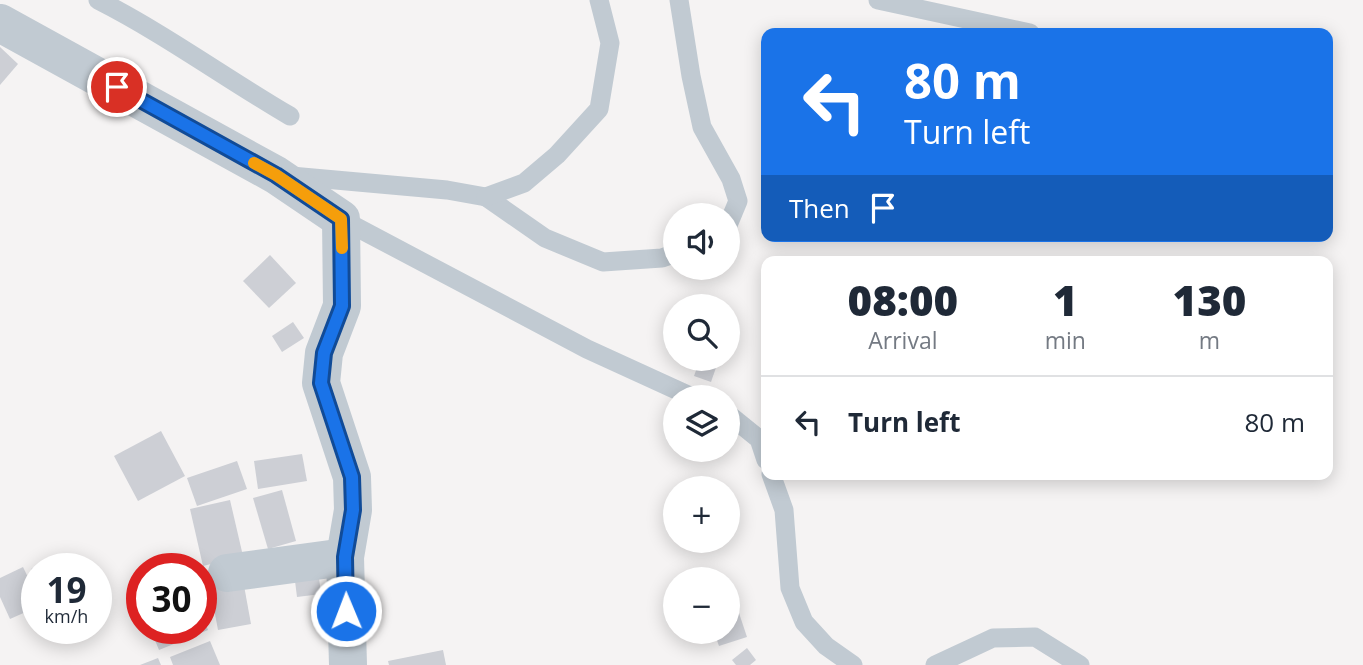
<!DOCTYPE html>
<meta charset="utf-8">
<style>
body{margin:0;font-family:"Open Sans",sans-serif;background:#f2f2f3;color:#1f2937;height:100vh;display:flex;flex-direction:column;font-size:26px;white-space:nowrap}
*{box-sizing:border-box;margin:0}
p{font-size:23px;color:#747a83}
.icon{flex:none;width:38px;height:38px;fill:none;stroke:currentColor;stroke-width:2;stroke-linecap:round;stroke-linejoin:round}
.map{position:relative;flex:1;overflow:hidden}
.drawer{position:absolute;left:761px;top:256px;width:572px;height:224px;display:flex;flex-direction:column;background:#fff;border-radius:14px;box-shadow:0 4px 18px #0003}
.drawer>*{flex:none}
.banner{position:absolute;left:761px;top:28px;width:572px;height:214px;border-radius:14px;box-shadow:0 4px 18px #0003;background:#1a73e8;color:#fff;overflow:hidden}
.buttons{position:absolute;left:663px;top:203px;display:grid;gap:14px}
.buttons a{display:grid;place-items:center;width:77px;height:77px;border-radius:50%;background:#fff;box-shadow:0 4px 18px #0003;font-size:35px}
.speed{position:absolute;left:21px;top:553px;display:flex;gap:14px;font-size:35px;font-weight:700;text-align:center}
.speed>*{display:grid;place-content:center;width:91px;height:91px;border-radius:50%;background:#fff;box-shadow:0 4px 18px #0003;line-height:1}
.speed small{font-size:18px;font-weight:400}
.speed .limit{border:10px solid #d22;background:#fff;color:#111}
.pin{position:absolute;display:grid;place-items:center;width:60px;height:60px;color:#fff;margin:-30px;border:4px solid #fff;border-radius:50%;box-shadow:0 2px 7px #0007}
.me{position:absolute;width:77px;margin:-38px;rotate:359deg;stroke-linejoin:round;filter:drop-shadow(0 0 5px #0008)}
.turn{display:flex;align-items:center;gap:24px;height:147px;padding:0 28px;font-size:32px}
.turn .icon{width:91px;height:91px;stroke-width:2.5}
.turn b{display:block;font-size:49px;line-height:60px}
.then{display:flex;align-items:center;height:66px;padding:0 28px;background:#0003;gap:14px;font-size:26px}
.eta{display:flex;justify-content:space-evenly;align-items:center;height:119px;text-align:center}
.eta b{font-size:42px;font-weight:800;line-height:49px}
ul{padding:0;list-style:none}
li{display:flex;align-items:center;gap:21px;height:91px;padding:0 28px;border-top:2px solid #e0e1e3}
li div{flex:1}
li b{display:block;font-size:26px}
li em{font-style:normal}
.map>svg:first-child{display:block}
</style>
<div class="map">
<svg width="1363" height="665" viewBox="0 0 1363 665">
<rect width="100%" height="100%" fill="#f5f3f3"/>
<g fill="#cdcfd5">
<polygon points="0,47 18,64 0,85"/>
<polygon points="270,255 296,283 269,308 243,281"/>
<polygon points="293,322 304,338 282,352 272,336"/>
<polygon points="700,359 719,359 711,382 694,376"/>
<polygon points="161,431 185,476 138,501 114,456"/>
<polygon points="302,454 307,481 258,489 254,461"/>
<polygon points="237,461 247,489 197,506 187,478"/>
<polygon points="282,490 296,541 268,549 253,498"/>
<polygon points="230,500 243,556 203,566 190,509"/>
<polygon points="66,553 73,569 37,569 37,583 31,569"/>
<polygon points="23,567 37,596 37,607 10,619 0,597 0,578"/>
<polygon points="318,570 321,594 297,597 294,573"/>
<polygon points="243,580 251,624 218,630 210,587"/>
<polygon points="334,595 336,615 316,617 314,597"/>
<polygon points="738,610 747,637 719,646 714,632 728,632 728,613"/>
<polygon points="201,614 208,630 159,650 150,628 201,628"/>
<polygon points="210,641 220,665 173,665 170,657"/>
<polygon points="747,648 756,660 750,665 736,665 732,660"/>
<polygon points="443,650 446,665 389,665 388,661"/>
<polygon points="158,658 161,665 140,665"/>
</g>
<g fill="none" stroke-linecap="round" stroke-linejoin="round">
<g stroke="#c1cad2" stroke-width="19">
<path d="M98,0C165,34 225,78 290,116"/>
<polyline points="679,0 691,76 702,127 731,179 738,201 728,225"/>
<polyline points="878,0 1030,33"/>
<polyline points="291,176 447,190 486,197 545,238 603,262 662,258 676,253"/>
<polyline points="486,197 524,183 557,155 599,109 610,43 599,0"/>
<polyline points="341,219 587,349 692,397"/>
<polyline points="728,414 759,439 766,460"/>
<polyline points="771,474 784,510 790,588 804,622 826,646 853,665"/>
<polyline points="935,665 993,638 1035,637 1080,665"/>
</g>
<g stroke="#c1cad2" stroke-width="38">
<polyline points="0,23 276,175 341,219 342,306 324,353 321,383 352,477 353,510 345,557 348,665"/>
<polyline points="227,573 345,557"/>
</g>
</g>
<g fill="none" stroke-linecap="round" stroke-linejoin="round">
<g stroke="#114b97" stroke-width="18">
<polyline id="route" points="117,87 276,175 341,219 342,306 324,353 321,383 352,477 353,510 345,557 346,611"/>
</g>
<use href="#route" stroke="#1a73e8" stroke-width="12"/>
<polyline stroke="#f59e0b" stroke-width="12" points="254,163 276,175 341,219 342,248"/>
</g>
</svg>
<div class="buttons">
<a><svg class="icon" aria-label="sound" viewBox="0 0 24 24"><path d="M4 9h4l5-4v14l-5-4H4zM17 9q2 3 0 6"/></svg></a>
<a><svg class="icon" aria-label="search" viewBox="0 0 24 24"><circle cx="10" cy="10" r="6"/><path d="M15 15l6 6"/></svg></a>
<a><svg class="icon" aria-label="layers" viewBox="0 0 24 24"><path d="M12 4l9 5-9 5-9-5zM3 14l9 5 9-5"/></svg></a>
<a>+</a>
<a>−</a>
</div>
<div class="speed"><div>19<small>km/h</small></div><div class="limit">30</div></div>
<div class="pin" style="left:117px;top:87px;background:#d93025"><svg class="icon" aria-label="arrive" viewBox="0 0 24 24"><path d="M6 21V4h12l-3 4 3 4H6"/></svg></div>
<svg class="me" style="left:346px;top:611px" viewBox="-20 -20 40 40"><circle r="17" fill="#1a73e8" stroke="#fff" stroke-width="3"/><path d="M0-11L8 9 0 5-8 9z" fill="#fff"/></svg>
<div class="banner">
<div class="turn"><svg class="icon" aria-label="left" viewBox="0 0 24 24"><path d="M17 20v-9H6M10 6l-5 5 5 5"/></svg><div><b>80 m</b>Turn left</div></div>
<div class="then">Then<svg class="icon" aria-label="arrive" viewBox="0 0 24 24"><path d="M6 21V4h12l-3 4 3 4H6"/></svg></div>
</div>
<section class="drawer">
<div class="eta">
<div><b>08:00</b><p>Arrival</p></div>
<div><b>1</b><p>min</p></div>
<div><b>130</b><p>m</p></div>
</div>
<ul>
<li><svg class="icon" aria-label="left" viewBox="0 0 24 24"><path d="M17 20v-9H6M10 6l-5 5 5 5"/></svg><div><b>Turn left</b></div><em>80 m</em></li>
</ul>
</section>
</div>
